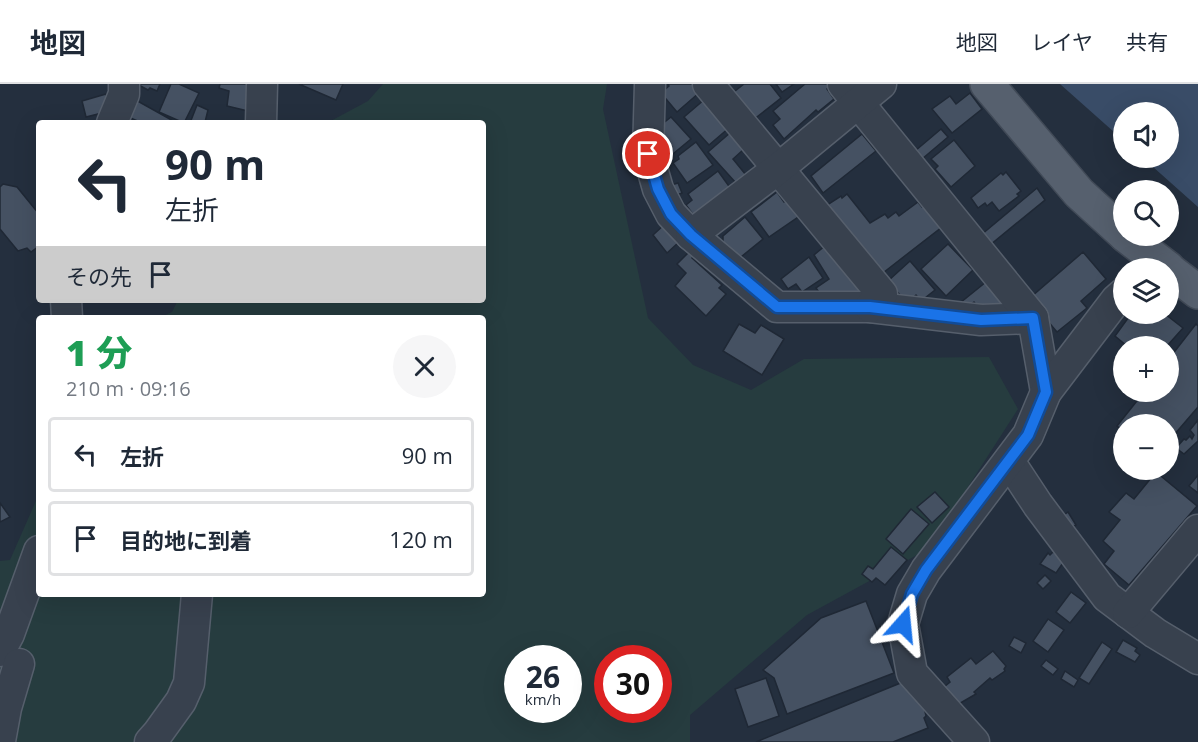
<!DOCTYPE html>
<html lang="ja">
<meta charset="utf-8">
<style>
body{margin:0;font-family:"Open Sans","Noto Sans JP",sans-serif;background:#f6f6f7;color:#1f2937;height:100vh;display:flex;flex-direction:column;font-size:22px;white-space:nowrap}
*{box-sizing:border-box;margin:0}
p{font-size:20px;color:#747a83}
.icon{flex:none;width:33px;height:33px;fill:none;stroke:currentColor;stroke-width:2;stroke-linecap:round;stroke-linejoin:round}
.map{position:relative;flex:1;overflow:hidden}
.side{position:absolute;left:36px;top:231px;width:450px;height:282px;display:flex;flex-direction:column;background:#fff;border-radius:6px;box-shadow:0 6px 24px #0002}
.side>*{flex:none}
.banner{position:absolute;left:36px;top:36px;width:450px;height:183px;border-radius:6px;box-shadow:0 6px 24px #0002;background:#fff;color:#1f2937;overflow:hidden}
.buttons{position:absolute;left:1113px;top:18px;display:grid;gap:12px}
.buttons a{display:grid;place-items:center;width:66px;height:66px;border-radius:50%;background:#fff;box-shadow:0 6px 24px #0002;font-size:30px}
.speed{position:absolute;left:504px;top:561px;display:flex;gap:12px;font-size:30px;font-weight:700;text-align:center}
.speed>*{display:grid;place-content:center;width:78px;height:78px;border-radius:50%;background:#fff;box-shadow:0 6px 24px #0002;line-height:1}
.speed small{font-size:15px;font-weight:400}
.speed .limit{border:9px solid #d22;background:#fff;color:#111}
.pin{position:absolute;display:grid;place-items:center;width:51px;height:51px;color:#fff;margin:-26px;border:3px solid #fff;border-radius:50%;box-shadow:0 2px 6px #0007}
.me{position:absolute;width:66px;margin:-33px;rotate:18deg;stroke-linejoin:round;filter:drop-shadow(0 0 4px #0008)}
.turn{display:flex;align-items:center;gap:21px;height:126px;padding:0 30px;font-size:27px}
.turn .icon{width:78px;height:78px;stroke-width:2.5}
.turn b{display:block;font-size:42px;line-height:51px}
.then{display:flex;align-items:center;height:57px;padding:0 30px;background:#0003;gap:12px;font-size:22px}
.round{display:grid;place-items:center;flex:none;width:63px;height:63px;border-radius:32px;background:#f6f6f7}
.overview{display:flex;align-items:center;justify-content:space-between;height:102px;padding:0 30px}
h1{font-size:36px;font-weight:800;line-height:45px;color:#1e9e55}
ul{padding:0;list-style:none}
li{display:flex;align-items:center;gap:18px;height:75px;margin:0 12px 9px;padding:0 18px;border:3px solid #e0e1e3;border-radius:6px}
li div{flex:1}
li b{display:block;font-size:22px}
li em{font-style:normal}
header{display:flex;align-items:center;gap:36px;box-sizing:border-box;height:84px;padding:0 30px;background:#fff;border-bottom:2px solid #e0e1e3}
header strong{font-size:28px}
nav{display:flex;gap:33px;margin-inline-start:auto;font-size:21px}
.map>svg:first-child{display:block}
</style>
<header>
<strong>地図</strong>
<nav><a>地図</a><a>レイヤ</a><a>共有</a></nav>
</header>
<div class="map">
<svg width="1198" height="658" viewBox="0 0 1198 658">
<rect width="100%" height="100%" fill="#242f3e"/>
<path fill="#263c3f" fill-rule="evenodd" d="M383,0H607L603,25L648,234L693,281L751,306L804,275L989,273L1018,325L928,465L807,531L690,631V658H0V477L10,476L39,410V510H483V234H159L172,228L178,216H483V39H327L368,17ZM518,574H568V626H518ZM608,574H658V626H608Z"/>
<polygon fill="#394c67" points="1060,0 1198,0 1198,123 1143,74 1168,74 1168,28 1124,28 1123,56"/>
<g fill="#455162" stroke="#1f2835" stroke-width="1.5">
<polygon points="137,0 160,0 157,7 150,4 148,6"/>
<polygon points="171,0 179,0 199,9 184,39 159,28"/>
<polygon points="220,0 255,0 248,27 227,22 229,7 219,4"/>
<polygon points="299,0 343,0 336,16"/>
<polygon points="667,0 693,0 700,8 677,28 661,9 669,2"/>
<polygon points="744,0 770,0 781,14 753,36 730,11"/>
<polygon points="776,0 794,0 782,8"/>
<polygon points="805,0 828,0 830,3 827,5 834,15 818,28 816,26 784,55 773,41 780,35 773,27"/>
<polygon points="970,9 982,25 952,49 932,25 950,12 956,20"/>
<polygon points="106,10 110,27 86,33 82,17"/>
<polygon points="134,15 177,39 142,39 126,32"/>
<polygon points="705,15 730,43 709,61 684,33"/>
<polygon points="197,21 208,26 205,38 207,39 190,39"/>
<polygon points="671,33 691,55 668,74 660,63 667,58 656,45"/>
<polygon points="941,45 948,53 922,75 915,67"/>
<polygon points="731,48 744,65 733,75 746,91 736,99 708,68"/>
<polygon points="862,50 876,67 823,109 811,92"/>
<polygon points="954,56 975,82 951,103 935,85 938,82 931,75"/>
<polygon points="696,58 713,81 687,99 673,79 679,75 678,72"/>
<polygon points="718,87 731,105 695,133 686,121 692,116 688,110"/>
<polygon points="1006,88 1021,107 1017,110 1019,112 999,127 992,118 987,122 985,119 978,124 971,114 1001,89 1003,91"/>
<polygon points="678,99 682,109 671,113 668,102"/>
<polygon points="3,100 17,103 39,130 39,162 31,168 27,164 18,167 0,145 0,103"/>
<polygon points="1037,104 1045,116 990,161 981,151"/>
<polygon points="777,108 784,118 789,115 801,131 769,153 751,128"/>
<polygon points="847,110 870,139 885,130 888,134 896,128 899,132 918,118 922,123 926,121 942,143 879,192 827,121 841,112 842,114"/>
<polygon points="745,133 763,155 736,177 723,162 723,152"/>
<polygon points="665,140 679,158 667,169 653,151"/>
<polygon points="948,160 973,186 946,212 921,185"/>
<polygon points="826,161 868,216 825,217 816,204 829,195 814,171"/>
<polygon points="689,168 694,172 692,174 722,201 719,204 726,210 706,232 675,202 686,189 677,180"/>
<polygon points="1083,168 1106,195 1081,217 1087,224 1057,248 1041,229 1031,213"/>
<polygon points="809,173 823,194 802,208 796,200 788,205 781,195"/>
<polygon points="910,177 935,206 921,217 916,211 907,219 888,197"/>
<polygon points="986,198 1008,226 980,226 974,218 966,224 955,223"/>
<polygon points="1131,230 1165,230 1183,244 1167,262 1127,262 1115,252"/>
<polygon points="739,240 755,249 761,241 784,255 762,291 723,267"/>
<polygon points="1196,240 1198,242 1198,323 1168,358 1168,340 1124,340 1124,347 1117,342 1144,308 1168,308 1168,276"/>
<polygon points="1198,336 1198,357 1184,370 1176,364 1184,355 1186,356 1190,352 1192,355 1194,351 1190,346"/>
<polygon points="1156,388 1197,422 1129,501 1104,480 1114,467 1103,457 1120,436 1109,428 1126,409 1134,415"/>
<polygon points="1198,391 1198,409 1189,402"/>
<polygon points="935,408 949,423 932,439 917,423"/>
<polygon points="0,419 10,433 0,438"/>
<polygon points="911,425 929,440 903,470 886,455"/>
<polygon points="1068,428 1076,441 1069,445 1061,433"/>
<polygon points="891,463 907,476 885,501 876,494 872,498 862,490 868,482 873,485"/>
<polygon points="1053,468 1065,476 1056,489 1040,480 1048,469 1050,471"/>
<polygon points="1045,491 1051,497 1043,505 1037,499"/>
<polygon points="1071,508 1086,519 1070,539 1056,528"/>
<polygon points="866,517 894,589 787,630 774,594 763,586 821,534"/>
<polygon points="1048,535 1064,546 1048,568 1033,557"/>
<polygon points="1014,553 1026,559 1021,569 1009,562"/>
<polygon points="1123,556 1137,564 1135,567 1140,571 1135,578 1116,568"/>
<polygon points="1102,558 1112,565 1089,600 1079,594"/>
<polygon points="993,567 1006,582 1004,585 1005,587 992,596 990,594 974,608 976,610 957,621 944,603 950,598 947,593 971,574 976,580"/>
<polygon points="1046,576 1058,585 1053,591 1041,582"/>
<polygon points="1065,587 1078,596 1074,603 1061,595"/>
<polygon points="766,594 779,632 748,643 735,605"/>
<polygon points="903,598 923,618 926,632 924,634 928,644 893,658 756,658"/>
</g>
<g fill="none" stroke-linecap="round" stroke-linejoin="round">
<g stroke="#565f6c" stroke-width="33">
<g id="street">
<polyline points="650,0 648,70 658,105 671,130 691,151 777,223 870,223 981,236 1033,234"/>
<polyline points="708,0 882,210 870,223"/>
<polyline points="843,0 1033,234 1046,308"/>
<polyline points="112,39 124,10 124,0"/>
<polyline points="261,39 262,0"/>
<polyline points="691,151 779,84 881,0"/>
<polyline points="66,216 67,234"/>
<polyline points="1009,377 1038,421 1107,513 1155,549 1198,575"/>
<polyline points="1128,529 1198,446"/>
<polyline points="0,567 9,550 39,467"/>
<polyline points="0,657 6,624 19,580"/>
<polyline points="150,658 158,649 181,617 189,599 197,510"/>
<polyline points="974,658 912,589 903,540 912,510 926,486 1028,351 1046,308 1116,216 1124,209"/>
</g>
</g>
<g stroke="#414a57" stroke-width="36">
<g id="primary">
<polyline points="987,0 1079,109 1124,150"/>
<polyline points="1126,152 1168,184"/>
<polyline points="1168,185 1198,208"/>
</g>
</g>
<use href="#street" stroke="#38414e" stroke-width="30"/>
<use href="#primary" stroke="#56606e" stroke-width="33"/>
</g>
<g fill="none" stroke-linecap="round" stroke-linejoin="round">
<g stroke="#114b97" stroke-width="15">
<polyline id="route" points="648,70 658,105 671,130 691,151 777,223 870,223 981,236 1033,234 1046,308 1028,351 926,486 912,510 903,540"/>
</g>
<use href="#route" stroke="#1a73e8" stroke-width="10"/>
</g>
</svg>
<div class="buttons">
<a><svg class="icon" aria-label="sound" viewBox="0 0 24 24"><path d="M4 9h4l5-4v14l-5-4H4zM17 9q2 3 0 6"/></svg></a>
<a><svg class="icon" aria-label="search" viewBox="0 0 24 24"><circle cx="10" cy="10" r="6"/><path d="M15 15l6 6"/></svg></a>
<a><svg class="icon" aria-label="layers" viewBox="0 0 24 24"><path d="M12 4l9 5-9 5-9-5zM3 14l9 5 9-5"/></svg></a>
<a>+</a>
<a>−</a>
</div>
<div class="speed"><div>26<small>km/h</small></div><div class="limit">30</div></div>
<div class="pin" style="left:648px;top:70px;background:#d93025"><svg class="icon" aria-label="arrive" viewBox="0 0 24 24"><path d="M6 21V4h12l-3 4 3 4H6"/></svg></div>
<svg class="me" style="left:903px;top:540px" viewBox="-20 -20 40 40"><path d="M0-17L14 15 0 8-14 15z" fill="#1a73e8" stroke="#fff" stroke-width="4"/></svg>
<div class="banner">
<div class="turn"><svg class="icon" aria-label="left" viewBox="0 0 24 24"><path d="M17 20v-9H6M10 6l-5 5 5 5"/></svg><div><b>90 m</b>左折</div></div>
<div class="then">その先<svg class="icon" aria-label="arrive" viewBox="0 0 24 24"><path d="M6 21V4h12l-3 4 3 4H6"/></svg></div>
</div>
<section class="side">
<div class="overview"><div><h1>1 分</h1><p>210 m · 09:16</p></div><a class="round"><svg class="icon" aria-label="close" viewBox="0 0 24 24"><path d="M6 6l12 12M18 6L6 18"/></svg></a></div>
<ul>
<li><svg class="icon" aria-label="left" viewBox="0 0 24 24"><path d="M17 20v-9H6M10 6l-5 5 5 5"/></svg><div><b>左折</b></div><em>90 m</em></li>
<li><svg class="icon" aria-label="arrive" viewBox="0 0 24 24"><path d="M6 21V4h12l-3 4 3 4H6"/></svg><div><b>目的地に到着</b></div><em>120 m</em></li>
</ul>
</section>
</div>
